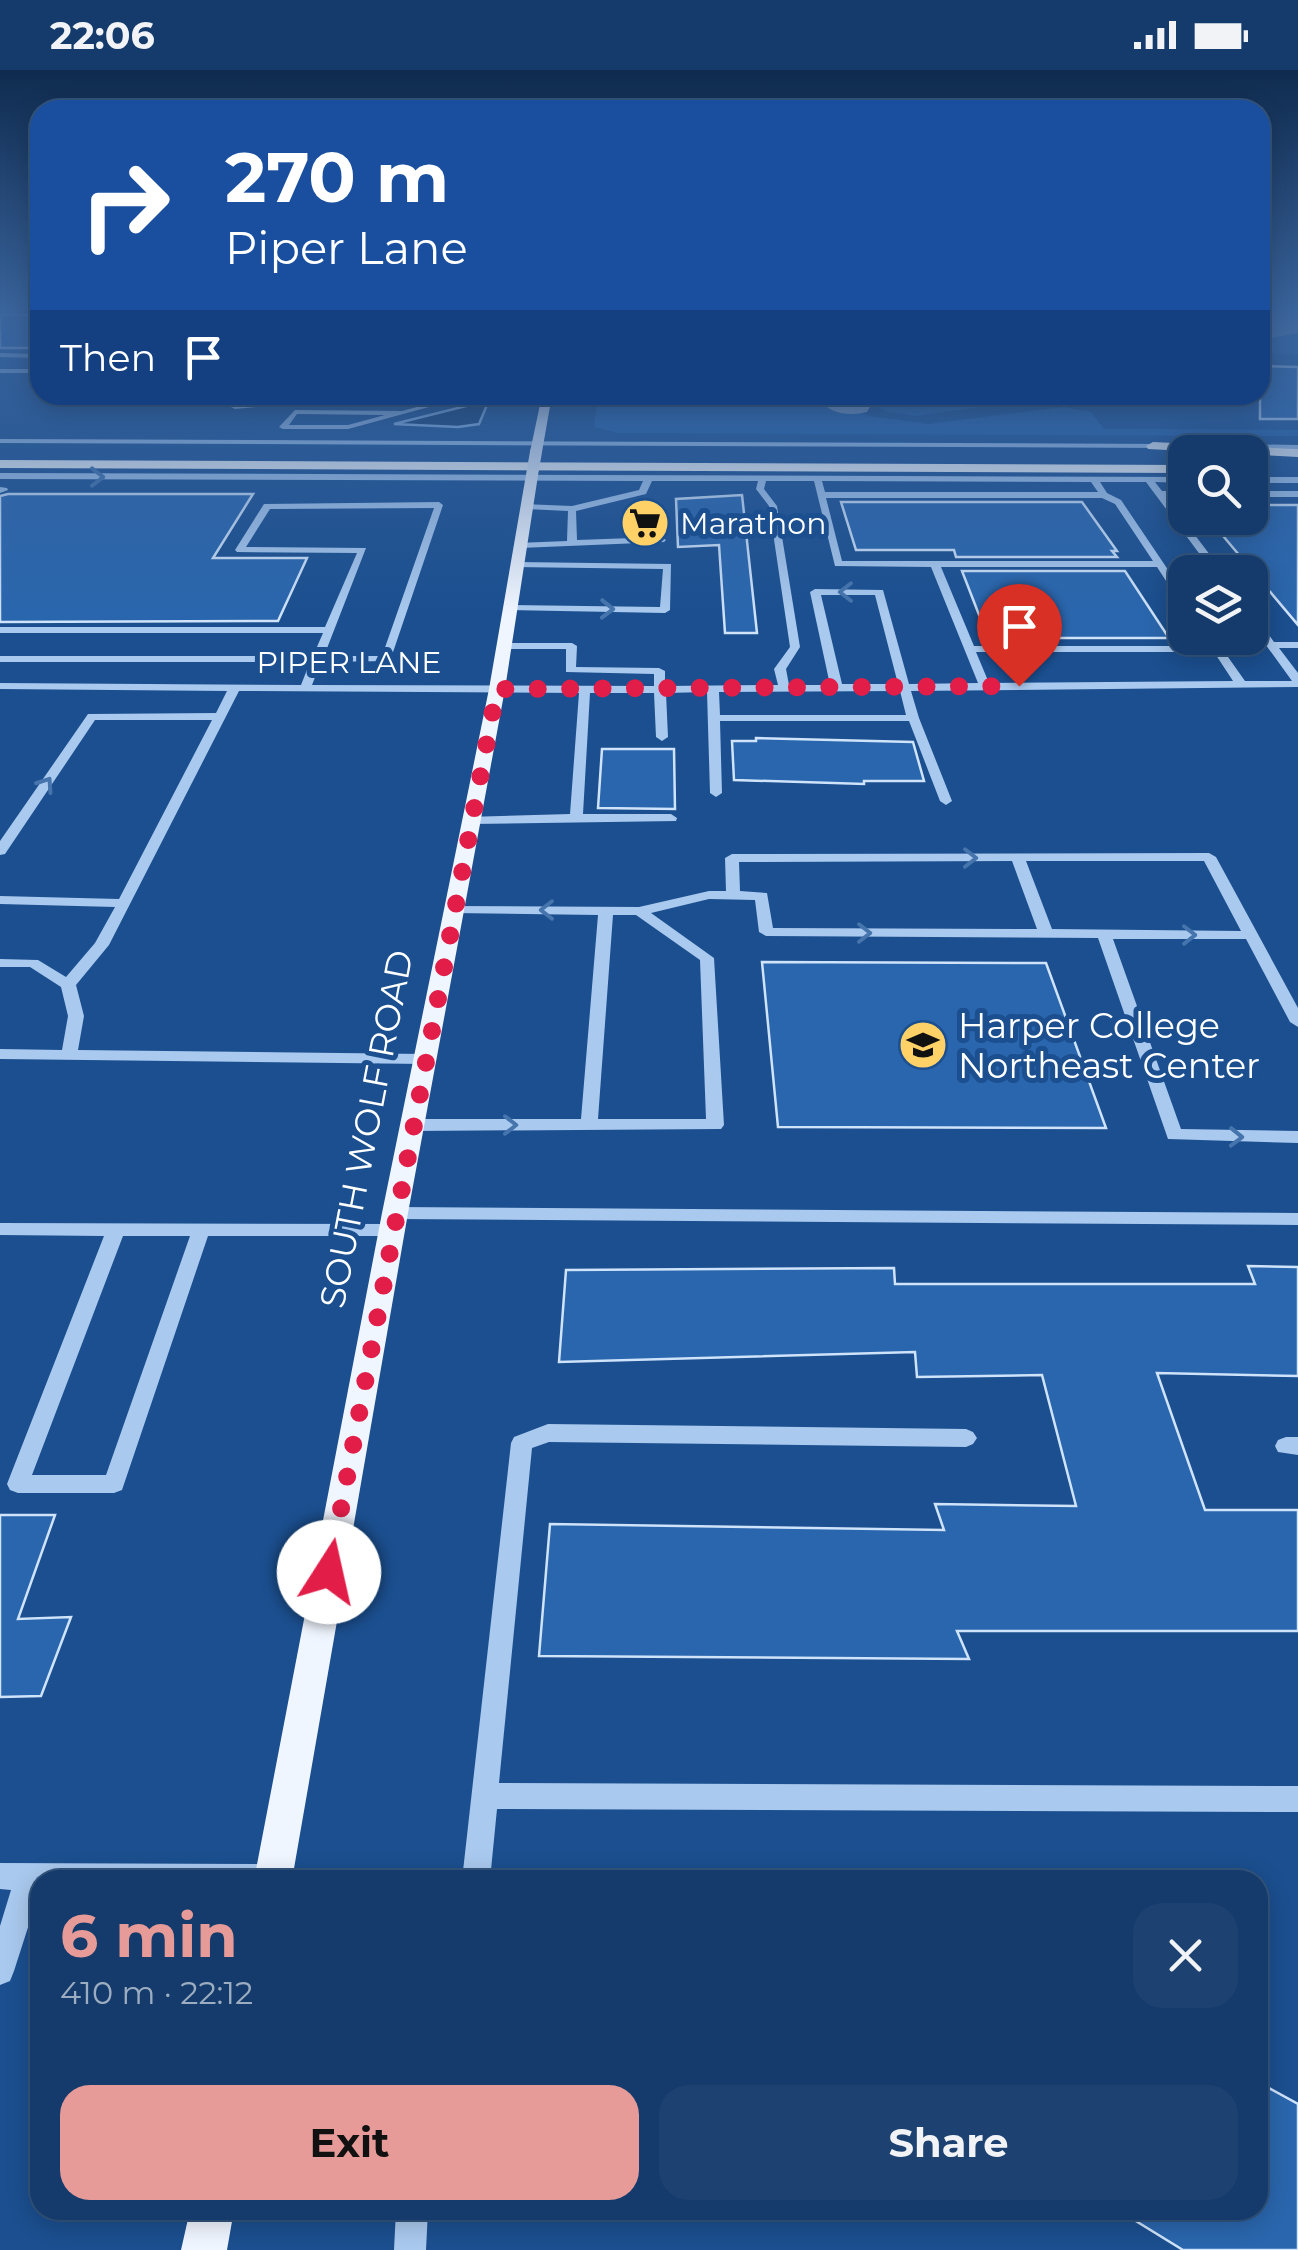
<!DOCTYPE html>
<meta charset="utf-8">
<style>
body{margin:0;font-family:Montserrat,sans-serif;background:#1d4271;color:#f1f3f6;height:100vh;display:flex;flex-direction:column;font-size:38px;white-space:nowrap}
*{box-sizing:border-box;margin:0}
p{font-size:32px;color:#9dadc1}
.icon{flex:none;width:55px;height:55px;fill:none;stroke:currentColor;stroke-width:2;stroke-linecap:round;stroke-linejoin:round}
.map{position:relative;flex:1;overflow:hidden}
.drawer{position:absolute;left:30px;top:1800px;width:1238px;height:350px;display:flex;flex-direction:column;background:#143b6b;border-radius:30px;box-shadow:0 5px 25px #0003,0 0 0 2px #33557e}
.drawer>*{flex:none}
.hud{position:absolute;left:30px;top:30px;width:1240px;height:305px;border-radius:30px;box-shadow:0 5px 25px #0003,0 0 0 2px #33557e;background:#1a4fa0;color:#fff;overflow:hidden}
.buttons{position:absolute;left:1168px;top:365px;display:grid;gap:20px}
.buttons a{display:grid;place-items:center;width:100px;height:100px;border-radius:20px;background:#143b6b;box-shadow:0 5px 25px #0003,0 0 0 2px #33557e;font-size:50px}
.pin{position:absolute;display:grid;place-items:center;width:85px;height:85px;color:#fff;margin:-102px -42px;border-radius:50% 50% 50% 0;rotate:-45deg;box-shadow:0 0 10px #0007}
.pin .icon{rotate:45deg}
.me{position:absolute;width:110px;margin:-55px;rotate:10deg;stroke-linejoin:round;filter:drop-shadow(0 0 8px #0008)}
.turn{display:flex;align-items:center;gap:35px;height:210px;padding:0 30px;font-size:45px}
.turn .icon{width:130px;height:130px;stroke-width:2.5}
.turn b{display:block;font-size:70px;line-height:85px}
.then{display:flex;align-items:center;height:95px;padding:0 30px;background:#0003;gap:20px;font-size:38px}
.round{display:grid;place-items:center;flex:none;width:105px;height:105px;border-radius:30px;background:#1d4271}
.summary{display:flex;align-items:center;justify-content:space-between;height:170px;padding:0 30px}
h1{font-size:60px;font-weight:700;line-height:75px;color:#e69b98}
.cta{display:flex;gap:20px;margin-top:auto;padding:20px 30px}
.cta a{flex:1;height:115px;border-radius:30px;background:#e69b98;color:#111;font-size:40px;font-weight:700;line-height:115px;text-align:center}
.cta a+a{background:#1d4271;color:#f1f3f6}
.status{display:flex;justify-content:space-between;align-items:center;height:70px;padding:0 50px;background:#143b6b;direction:ltr}
.status svg{height:28px;fill:currentColor}
.map>svg:first-child{display:block}
</style>
<div class="status"><b>22:06</b><svg viewBox="0 0 49 12"><path d="M0 12V9h3v3zM5 12V6h3v6zM10 12V3h3v9zM15 12V0h3v12zM26 1h20v11H26zM47 4h2v5h-2z"/></svg></div>
<div class="map">
<svg width="1298" height="2180" viewBox="0 0 1298 2180">
<rect width="100%" height="100%" fill="#1b4f8f"/>
<g fill="#2461a8">
<polygon points="1298,242 1298,284 1275,284 1260,272 1260,247"/>
<polygon points="598,325 821,325 869,346 928,354 1064,337 1091,342 1104,359 1298,360 1298,366 618,363 594,357"/>
<polygon points="851,325 1066,325 916,346 888,342"/>
</g>
<polygon fill="#123a6d" stroke="#9cc4f0" stroke-width="2.5" points="478,333 487,335 479,354 458,357 394,354"/>
<g fill="none" stroke-linecap="round" stroke-linejoin="round">
<path fill="#8da7c7" fill-rule="evenodd" d="M815,325H869L873,332L867,342C846,347 827,343 815,325Z"/>
<polygon fill="#8da7c7" fill-rule="evenodd" points="1260,240 1298,240 1298,263 1260,270"/>
</g>
<g fill="#2a66ad" stroke="#cfe3fa" stroke-width="2.5">
<rect x="0" y="245" width="40" height="33"/>
<polygon points="1260,296 1298,297 1298,349 1260,349"/>
<polygon points="8,424 253,424 213,488 307,488 278,551 0,552 0,426"/>
<polygon points="742,425 757,563 725,563 719,475 678,477 676,429"/>
<polygon points="841,432 1082,432 1117,481 1112,481 1117,487 956,487 954,480 856,480"/>
<polygon points="1250,435 1298,435 1298,555 1208,448 1250,448"/>
<polygon points="962,501 1125,501 1169,568 988,568"/>
<polygon points="756,668 913,672 924,711 864,711 864,714 734,710 732,671 756,671"/>
<polygon points="602,679 674,679 675,739 598,738"/>
<polygon points="762,892 1046,893 1106,1058 778,1057"/>
<polygon points="1248,1196 1298,1197 1298,1306 1157,1303 1205,1440 1298,1440 1298,1561 957,1561 969,1589 539,1586 550,1454 944,1460 935,1434 1076,1436 1042,1305 917,1307 915,1282 559,1292 566,1200 894,1198 895,1214 1255,1214"/>
<polygon points="0,1445 55,1445 18,1549 71,1547 41,1626 0,1627"/>
<polygon points="1258,2012 1298,2034 1298,2180 1183,2180 1118,2140 1258,2140"/>
</g>
<g fill="none" stroke-linecap="round" stroke-linejoin="round">
<g fill="#a9c9ee" fill-rule="evenodd">
<polygon points="0,283 40,284 40,288 0,287"/>
<rect x="0" y="299" width="40" height="4"/>
<polygon points="277,325 289,325 288,334 235,339 231,337 282,330"/>
<path d="M462,325H473L348,359H283L279,357L295,340L402,341ZM297,344L385,345L348,355H289Z"/>
<polygon points="0,369 1168,374 1172,376 1168,378 0,373"/>
<polygon points="1226,374 1298,375 1298,379 1229,378"/>
<path d="M0,403L1185,407V413L1155,412L1162,421H1185V427H1166L1223,502H1213L1146,412H1100L1107,423L1121,430L1185,525V535L1181,534L1157,497H941L974,576H1209L1207,572L1212,569L1216,570L1245,611H1292L1250,553V543L1254,544L1274,572H1298V578H1279L1298,603V617L911,621L919,648L952,731L946,735L940,731L909,651H720L722,723L716,727L710,723L707,622L666,623L668,667L662,671L656,667L654,623H590L583,744H671L677,748L676,751L471,754L466,753V747L570,744L579,623L239,621L109,875L76,915L84,946L78,980L425,984L433,989L425,994L0,989V979L62,980L68,946L61,917L30,897H0V889L38,890L66,907L95,873L115,837L0,834V826L119,829L212,650H95L5,784L0,785V771L88,644L216,643L227,621L0,619V613L301,615L310,592H0V586H313L323,563H0V557H325L357,483L237,482L235,480L264,434L439,432L443,435L390,591L321,592L312,615L654,616V604L566,602V579H504L499,576L504,573H572L577,576L576,597L659,598L665,601V616L778,615L774,599L790,577L769,436L756,419L758,411H652L646,424L576,441L577,470L661,467L666,470L664,472L520,478L515,475L517,473L567,471L568,441L526,439L523,434L572,436L639,420L643,411L0,409ZM766,411H814L835,496L931,497L978,613L909,614L883,520L815,519L810,522L830,615H789L786,599L800,577L777,436L764,419ZM822,411L1091,412L1098,422H825ZM826,428H1102L1115,434L1153,491H842ZM434,438L382,586H324L366,478L246,477L270,439ZM821,525H875L898,614H842ZM976,582H1214L1233,611L989,613ZM900,621L906,645H720L719,622Z"/>
<rect x="1250" y="407" width="48" height="6"/>
<polygon points="0,417 7,418 8,420 0,423"/>
<rect x="1250" y="421" width="48" height="6"/>
<polygon points="517,492 671,494 670,540 665,543 506,540 506,536 510,535 660,537 663,499 514,497 512,495"/>
<path d="M1209,783L1216,787L1298,938V957L1290,952L1246,869H1113L1181,1059L1298,1061V1073L1168,1069L1098,868L766,866L759,862L755,830L709,829L651,843L714,888L724,1055L721,1059L412,1061L403,1055L412,1049H581L598,845L454,843L449,842V836L639,837L709,821H726L725,788L732,784ZM1012,791L1037,859L773,858L767,823L740,821L739,792ZM1026,791H1204L1241,861L1052,859ZM613,845H636L700,890L706,1049H598Z"/>
<polygon points="395,1137 1298,1143 1298,1155 395,1149 386,1143"/>
<path d="M0,1153L392,1154L399,1155L401,1160L399,1165L392,1166H208L122,1420L114,1423H18L10,1420L7,1414L104,1166L0,1165ZM123,1166H190L106,1405H32Z"/>
<polygon points="548,1354 966,1359 973,1362 977,1368 973,1374 966,1377 549,1372 532,1378 499,1713 1298,1716 1298,1742 497,1739 490,1810 462,1810 511,1373 514,1367"/>
<polygon points="1286,1367 1298,1367 1298,1385 1278,1382 1275,1376 1278,1370"/>
<polygon points="0,1793 273,1794 283,1797 286,1807 285,1810 40,1810 40,1820 14,1901 10,1911 0,1915 0,1856 11,1820 0,1819"/>
<polygon points="396,2140 428,2140 426,2180 394,2180"/>
</g>
<g fill="#f0f6ff" fill-rule="evenodd">
<polygon points="542,325 552,325 542,382 536,385 530,382"/>
<polygon points="533,395 539,399 505,619 408,1143 292,1810 254,1810 382,1143 489,619 527,399"/>
<polygon points="190,2140 234,2140 227,2180 181,2180"/>
</g>
<g fill="#fff" fill-rule="evenodd">
<polygon points="1153,372 1298,379 1298,387 1148,379 1146,376"/>
<polygon points="0,390 1185,395 1185,403 0,398"/>
</g>
<polyline stroke="#f0f6ff" stroke-width="12" points="533,399 536,382"/>
</g>
<defs><path id="oneway-chevron" d="M-2-3.5L2.5 0L-2 3.5" fill="none" stroke-width="1.6" stroke-linecap="round" stroke-linejoin="round" transform="scale(2.5)"/></defs>
<g stroke="#4674ac">
<use href="#oneway-chevron" transform="translate(97 407)"/>
<use href="#oneway-chevron" transform="translate(846 522) rotate(180)"/>
<use href="#oneway-chevron" transform="translate(607 539) rotate(1)"/>
<use href="#oneway-chevron" transform="translate(46 714) rotate(-56)"/>
<use href="#oneway-chevron" transform="translate(970 788)"/>
<use href="#oneway-chevron" transform="translate(547 840) rotate(-180)"/>
<use href="#oneway-chevron" transform="translate(864 863)"/>
<use href="#oneway-chevron" transform="translate(1189 865)"/>
<use href="#oneway-chevron" transform="translate(510 1055)"/>
<use href="#oneway-chevron" transform="translate(1236 1067) rotate(1)"/>
</g>
<linearGradient id="sky" x2="0" y2="1"><stop stop-color="#0f2b4f"/><stop offset="0.44" stop-color="#39639b"/><stop offset="1" stop-color="#39639b" stop-opacity="0"/></linearGradient>
<rect width="1298" height="545" fill="url(#sky)"/>
<g fill="none" stroke-linecap="round" stroke-linejoin="round">
<polyline stroke="#e11d48" stroke-width="18" stroke-dasharray="0 32.4" points="329,1502 497,619 1019,616"/>
</g>
<defs>
<g id="supermarket-disc" transform="scale(2.5)"><circle r="9.5" fill="#ffd166" stroke="#1b4f8f"/><path d="M-6-5.5h2.5l.6 2H6L4.5 2H-2.5L-4.4-4H-6ZM-1.5 3.2a1.3 1.3 0 1 0 .1 0ZM3 3.2a1.3 1.3 0 1 0 .1 0Z" fill="#111"/></g>
<g id="university-disc" transform="scale(2.5)"><circle r="9.5" fill="#ffd166" stroke="#1b4f8f"/><path d="M0-5L7-2L0 1L-7-2ZM-4 1L0 2.5L4 1V4Q0 6-4 4Z" fill="#111"/></g>
</defs>
<g fill-rule="evenodd">
<use href="#supermarket-disc" x="645" y="453"/>
<use href="#university-disc" x="923" y="975"/>
</g>
<g text-anchor="middle" dominant-baseline="central" stroke-width="10" stroke-linejoin="round" paint-order="stroke">
<g font-size="30" fill="#fff" stroke="#1b4f8f" text-anchor="start">
<text x="680" y="453">Marathon</text>
</g>
<g font-size="30" fill="#fff" stroke="#1b4f8f">
<text x="349" y="592">PIPER LANE</text>
</g>
<g font-size="35" fill="#fff" stroke="#1b4f8f" text-anchor="start">
<text x="958" y="955">Harper College<tspan x="958" dy="40">Northeast Center</tspan></text>
</g>
<g font-size="35" fill="#fff" stroke="#1b4f8f">
<text transform="translate(366 1059) rotate(-79)">SOUTH WOLF ROAD</text>
</g>
</g>
</svg>
<div class="buttons">
<a><svg class="icon" aria-label="search" viewBox="0 0 24 24"><circle cx="10" cy="10" r="6"/><path d="M15 15l6 6"/></svg></a>
<a><svg class="icon" aria-label="layers" viewBox="0 0 24 24"><path d="M12 4l9 5-9 5-9-5zM3 14l9 5 9-5"/></svg></a>
</div>
<div class="pin" style="left:1019px;top:616px;background:#d93025"><svg class="icon" aria-label="arrive" viewBox="0 0 24 24"><path d="M6 21V4h12l-3 4 3 4H6"/></svg></div>
<svg class="me" style="left:329px;top:1502px" viewBox="-20 -20 40 40"><circle r="19" fill="#fff"/><path d="M0-13L10 11 0 6-10 11z" fill="#e11d48"/></svg>
<div class="hud">
<div class="turn"><svg class="icon" aria-label="right" viewBox="0 0 24 24"><path d="M7 20v-9h11M14 6l5 5-5 5"/></svg><div><b>270 m</b>Piper Lane</div></div>
<div class="then">Then<svg class="icon" aria-label="arrive" viewBox="0 0 24 24"><path d="M6 21V4h12l-3 4 3 4H6"/></svg></div>
</div>
<section class="drawer">
<div class="summary"><div><h1>6 min</h1><p>410 m · 22:12</p></div><a class="round"><svg class="icon" aria-label="close" viewBox="0 0 24 24"><path d="M6 6l12 12M18 6L6 18"/></svg></a></div>
<div class="cta"><a>Exit</a><a>Share</a></div>
</section>
</div>
